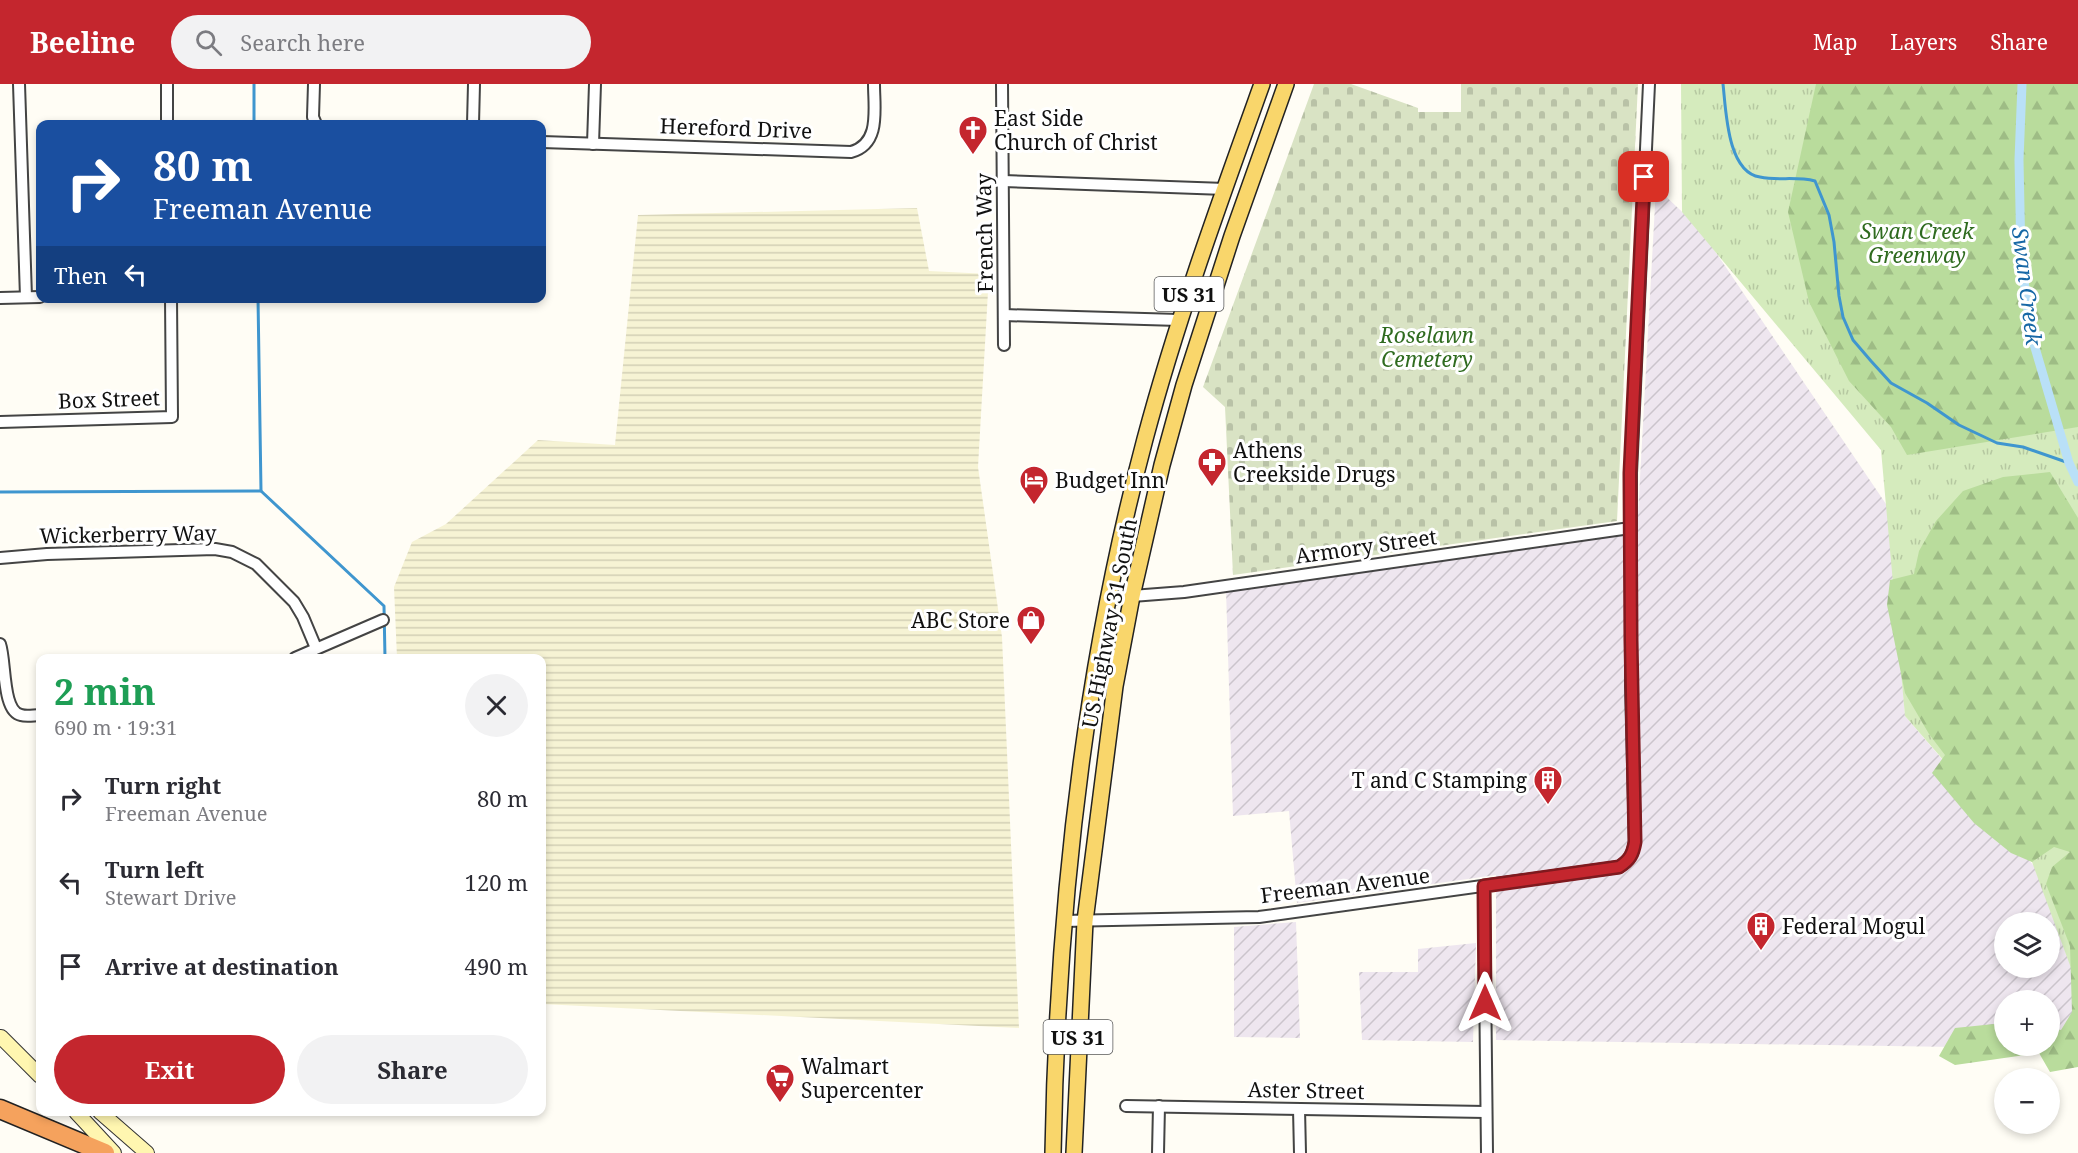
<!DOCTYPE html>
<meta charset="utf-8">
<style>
body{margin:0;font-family:"Noto Serif",serif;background:#f2f2f3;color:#2b2b33;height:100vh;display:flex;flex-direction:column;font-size:22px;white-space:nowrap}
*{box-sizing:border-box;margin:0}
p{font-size:20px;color:#7c7c81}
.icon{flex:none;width:33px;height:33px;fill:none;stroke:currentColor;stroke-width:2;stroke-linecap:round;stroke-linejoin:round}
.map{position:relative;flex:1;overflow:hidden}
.side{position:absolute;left:36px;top:570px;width:510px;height:462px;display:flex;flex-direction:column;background:#fff;border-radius:12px;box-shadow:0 3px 9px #0003}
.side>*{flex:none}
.hud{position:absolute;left:36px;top:36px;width:510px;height:183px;border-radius:12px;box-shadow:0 3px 9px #0003;background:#1a4fa0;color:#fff;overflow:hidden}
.buttons{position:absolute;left:1994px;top:828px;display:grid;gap:12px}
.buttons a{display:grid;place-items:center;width:66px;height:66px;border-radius:50%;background:#fff;box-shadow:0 3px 9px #0003;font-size:30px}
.pin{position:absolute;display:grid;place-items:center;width:51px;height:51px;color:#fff;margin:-26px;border-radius:12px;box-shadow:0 3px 9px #0006}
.me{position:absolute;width:66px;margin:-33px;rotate:0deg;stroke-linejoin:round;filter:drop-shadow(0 0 4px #0008)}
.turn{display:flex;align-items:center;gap:21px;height:126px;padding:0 18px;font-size:27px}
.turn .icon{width:78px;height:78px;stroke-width:2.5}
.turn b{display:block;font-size:42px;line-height:51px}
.then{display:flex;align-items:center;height:57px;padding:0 18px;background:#0003;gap:12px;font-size:22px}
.round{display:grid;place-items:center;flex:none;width:63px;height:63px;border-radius:32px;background:#f2f2f3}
.head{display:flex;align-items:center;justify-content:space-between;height:102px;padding:0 18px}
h1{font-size:36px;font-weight:700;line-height:45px;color:#1e9e55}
.primary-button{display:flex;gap:12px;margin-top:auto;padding:12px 18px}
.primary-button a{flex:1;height:69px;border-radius:36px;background:#c4262e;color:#fff;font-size:24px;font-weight:700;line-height:69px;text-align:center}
.primary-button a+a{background:#f2f2f3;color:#2b2b33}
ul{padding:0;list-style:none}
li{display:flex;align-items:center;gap:18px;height:84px;padding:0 18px}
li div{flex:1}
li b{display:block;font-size:22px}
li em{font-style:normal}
header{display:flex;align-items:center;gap:36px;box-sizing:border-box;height:84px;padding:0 30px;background:#c4262e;color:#fff}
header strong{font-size:28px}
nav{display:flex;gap:33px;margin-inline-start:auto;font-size:21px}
.search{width:420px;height:54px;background:#f2f2f3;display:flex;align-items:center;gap:15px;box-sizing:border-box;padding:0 21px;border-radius:33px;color:#7c7c81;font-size:22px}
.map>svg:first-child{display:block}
</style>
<header>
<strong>Beeline</strong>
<div class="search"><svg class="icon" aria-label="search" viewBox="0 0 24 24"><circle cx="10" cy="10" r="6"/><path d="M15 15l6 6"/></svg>Search here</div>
<nav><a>Map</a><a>Layers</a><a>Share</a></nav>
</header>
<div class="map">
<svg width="2078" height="1069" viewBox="0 0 2078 1069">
<defs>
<pattern id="industrial-furrows" width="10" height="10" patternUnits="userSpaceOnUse" patternTransform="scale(1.5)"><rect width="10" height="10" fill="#eee6ef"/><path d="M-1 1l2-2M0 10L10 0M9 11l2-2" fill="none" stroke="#cbc4cc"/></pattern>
<pattern id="farmland-rules" width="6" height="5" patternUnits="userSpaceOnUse" patternTransform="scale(1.5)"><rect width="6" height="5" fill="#f6f3d4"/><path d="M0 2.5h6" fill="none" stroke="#d2cfb5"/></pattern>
<pattern id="grass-tufts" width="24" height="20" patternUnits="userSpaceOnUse" patternTransform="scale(1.5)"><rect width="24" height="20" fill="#d5ebbd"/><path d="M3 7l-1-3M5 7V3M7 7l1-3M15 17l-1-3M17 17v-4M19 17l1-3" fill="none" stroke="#b6c8a1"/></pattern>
<pattern id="forest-firs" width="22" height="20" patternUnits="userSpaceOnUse" patternTransform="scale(1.5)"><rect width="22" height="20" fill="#b9dc9c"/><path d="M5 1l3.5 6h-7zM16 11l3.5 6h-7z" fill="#9ebc85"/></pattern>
<pattern id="cemetery-stones" width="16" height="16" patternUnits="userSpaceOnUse" patternTransform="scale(1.5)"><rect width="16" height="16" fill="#d9e3c4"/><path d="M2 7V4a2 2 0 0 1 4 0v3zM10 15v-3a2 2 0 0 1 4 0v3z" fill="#b9c2a7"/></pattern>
</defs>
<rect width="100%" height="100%" fill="#fffdf5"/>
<g fill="url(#industrial-furrows)" fill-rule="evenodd">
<path d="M1656,103L1700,145L1888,423L1905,632L2034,782L2078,897V965L1496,956V791L1297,819L1289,727L1233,732L1226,506L1637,449ZM2004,838H2049V884H2004ZM2004,916H2049V962H2004Z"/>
<polygon points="1296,838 1300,954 1234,953 1234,843"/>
<polygon points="1476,859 1473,958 1362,956 1359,888 1418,888 1418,865"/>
</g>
<polygon fill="url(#farmland-rules)" points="917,124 929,187 989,190 978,383 1002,553 1019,944 542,920 542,574 397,574 394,503 412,458 446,440 538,356 615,361 638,131"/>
<polygon fill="url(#grass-tufts)" points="1681,0 2078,0 2078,903 2032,778 1905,632 1881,366 1682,128"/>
<g fill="url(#forest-firs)">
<polygon points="1816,0 2078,0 2078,343 1907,371 1891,343 1849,297 1809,218 1788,128"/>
<polygon points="2050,388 2078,434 2078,983 2050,988 2039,969 1955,981 1939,972 1955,944 2004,939 2004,962 2049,962 2049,943 2061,946 2072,928 2070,862 2046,800 2052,783 2070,768 2054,763 2032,778 2011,769 1974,739 1932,689 1945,671 1929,650 1905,609 1887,521 1890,496 1914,490 1919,467 1936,437 1963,407 2003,393"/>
</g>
<polygon fill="url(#cemetery-stones)" points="1314,0 1351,0 1418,24 1418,28 1461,28 1461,0 1638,0 1617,437 1233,491 1225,323 1203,303"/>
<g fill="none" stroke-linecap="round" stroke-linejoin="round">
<g stroke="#3f96cf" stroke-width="3">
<polyline points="254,0 254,40"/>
<path d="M1723,0C1726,26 1727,88 1760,93C1779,97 1795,92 1815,97L1829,131L1834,158L1839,212L1843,233L1853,256L1871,277L1891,299L1927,319L1959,341L1997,359L2023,363L2069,379"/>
<polyline points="258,214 261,407"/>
<polyline points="0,408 261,407 384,522 385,574"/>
</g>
<polyline stroke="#b9e0f7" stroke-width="9" points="2022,0 2019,76 2021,173 2031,250 2069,379 2078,398"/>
<g stroke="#444" stroke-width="14">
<g id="street">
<polyline points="19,0 26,213"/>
<polyline points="314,0 313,33 316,40"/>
<polyline points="1002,0 1004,261"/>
<polyline points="167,40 167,0"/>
<polyline points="473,40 474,0"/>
<path d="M542,58L851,68C881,60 874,25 874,0"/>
<polyline points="593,60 595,0"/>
<polyline points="1003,97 1225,105"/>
<polyline points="0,214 40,213"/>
<polyline points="1004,231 1179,236"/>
<polyline points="0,338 172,333 171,214"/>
<polyline points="0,474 47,470 215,465 232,468 256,480 294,518 303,533 316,564"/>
<polyline points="1108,516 1132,512 1184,508 1630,444"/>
<path d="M0,560C6,577 2,628 21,631C27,633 34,631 40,631"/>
<polyline points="295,574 383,536"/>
<polyline points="1484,802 1487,1069"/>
<path d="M1063,837L1259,833L1619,783C1630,776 1633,770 1635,757L1631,602V389L1649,0"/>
<polyline points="1126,1022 1486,1028"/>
<polyline points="1299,1025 1300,1069"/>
<polyline points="1158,1069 1159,1022"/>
</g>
</g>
<g stroke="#333" stroke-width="16">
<g id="secondary">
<polyline points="1,953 40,992"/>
<polyline points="76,1028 114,1069"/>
<polyline points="100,1028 147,1069"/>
</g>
</g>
<g stroke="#222" stroke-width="18">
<g id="primary">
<path d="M1053,1069C1057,829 1083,588 1145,355C1177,235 1220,117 1262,0"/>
<polyline points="1074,1069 1085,837 1115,602 1132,512 1162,381 1184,301 1232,152 1286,0"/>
</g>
</g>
<g stroke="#222" stroke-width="21">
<polyline id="highway" points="0,1025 105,1069"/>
</g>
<use href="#street" stroke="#fff" stroke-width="10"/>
<use href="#secondary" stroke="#fff6b0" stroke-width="14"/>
<use href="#primary" stroke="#f9d66b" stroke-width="15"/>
<use href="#highway" stroke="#f5a25d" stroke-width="18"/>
</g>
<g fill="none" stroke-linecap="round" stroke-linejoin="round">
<g stroke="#7f191e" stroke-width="15">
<path id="route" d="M1485,919L1484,802L1619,783C1630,776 1633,770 1635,758L1631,557L1630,389L1644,93"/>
</g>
<use href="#route" stroke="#c4262e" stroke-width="10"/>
</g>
<defs>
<g id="church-pin" transform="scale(1.5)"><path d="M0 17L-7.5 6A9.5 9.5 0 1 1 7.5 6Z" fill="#c4262e" stroke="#fff"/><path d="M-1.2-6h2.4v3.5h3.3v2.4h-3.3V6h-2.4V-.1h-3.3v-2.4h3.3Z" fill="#fff"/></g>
<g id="pharmacy-pin" transform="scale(1.5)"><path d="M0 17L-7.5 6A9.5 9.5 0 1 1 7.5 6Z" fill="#c4262e" stroke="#fff"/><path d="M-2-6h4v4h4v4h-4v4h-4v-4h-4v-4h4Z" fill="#fff"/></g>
<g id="hotel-pin" transform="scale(1.5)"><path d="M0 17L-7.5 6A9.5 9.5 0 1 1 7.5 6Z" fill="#c4262e" stroke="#fff"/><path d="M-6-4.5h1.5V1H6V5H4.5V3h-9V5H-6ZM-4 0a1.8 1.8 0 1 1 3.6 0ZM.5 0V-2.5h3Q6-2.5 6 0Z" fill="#fff"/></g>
<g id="shop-pin" transform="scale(1.5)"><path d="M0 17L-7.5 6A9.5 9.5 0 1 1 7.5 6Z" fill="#c4262e" stroke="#fff"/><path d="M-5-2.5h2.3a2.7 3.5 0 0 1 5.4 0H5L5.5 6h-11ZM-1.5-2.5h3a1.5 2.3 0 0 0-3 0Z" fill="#fff"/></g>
<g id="building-pin" transform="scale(1.5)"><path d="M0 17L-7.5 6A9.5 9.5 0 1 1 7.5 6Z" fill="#c4262e" stroke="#fff"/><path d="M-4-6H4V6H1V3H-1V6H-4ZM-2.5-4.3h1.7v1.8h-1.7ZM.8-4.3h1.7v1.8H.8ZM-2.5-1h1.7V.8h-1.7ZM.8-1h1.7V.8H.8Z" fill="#fff"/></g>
<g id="supermarket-pin" transform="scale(1.5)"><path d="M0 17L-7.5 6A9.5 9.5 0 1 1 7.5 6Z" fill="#c4262e" stroke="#fff"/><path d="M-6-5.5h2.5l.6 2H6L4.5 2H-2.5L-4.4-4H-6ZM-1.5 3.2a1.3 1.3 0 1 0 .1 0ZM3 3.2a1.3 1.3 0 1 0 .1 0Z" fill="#fff"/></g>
</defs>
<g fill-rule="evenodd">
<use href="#church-pin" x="973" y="46"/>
<use href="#pharmacy-pin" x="1212" y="378"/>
<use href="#hotel-pin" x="1034" y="396"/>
<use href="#shop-pin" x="1031" y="536"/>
<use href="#building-pin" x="1548" y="696"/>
<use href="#building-pin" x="1761" y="842"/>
<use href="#supermarket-pin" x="780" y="994"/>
</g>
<g text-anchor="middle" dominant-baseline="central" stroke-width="6" stroke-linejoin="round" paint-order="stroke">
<g fill="#fff" stroke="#585858" stroke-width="1.5">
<rect x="1154.5" y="193" width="69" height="34" rx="4.5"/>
<rect x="1043.5" y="936" width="69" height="34" rx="4.5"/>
</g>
<g font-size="20" font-weight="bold" fill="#111">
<text x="1189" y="210">US 31</text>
<text x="1078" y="953">US 31</text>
</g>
<g font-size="21" fill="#111" stroke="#fff" text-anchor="start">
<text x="994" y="34">East Side<tspan x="994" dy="24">Church of Christ</tspan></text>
<text x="1233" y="366">Athens<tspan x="1233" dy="24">Creekside Drugs</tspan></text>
<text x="1055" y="396">Budget Inn</text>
<text x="1010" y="536" text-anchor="end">ABC Store</text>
<text x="1527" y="696" text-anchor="end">T and C Stamping</text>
<text x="1782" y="842">Federal Mogul</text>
<text x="801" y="982">Walmart<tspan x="801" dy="24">Supercenter</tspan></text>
</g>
<g font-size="21" fill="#111" stroke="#fff">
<text transform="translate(736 44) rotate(2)">Hereford Drive</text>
<text transform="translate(984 149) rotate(-91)">French Way</text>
<text transform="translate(109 315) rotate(-2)">Box Street</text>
<text transform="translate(128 450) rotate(-1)">Wickerberry Way</text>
<text transform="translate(1366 462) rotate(-8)">Armory Street</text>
<text transform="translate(1109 539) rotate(-79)">US Highway 31 South</text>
<text transform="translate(1345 801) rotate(-7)">Freeman Avenue</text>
<text transform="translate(1306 1006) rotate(1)">Aster Street</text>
</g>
<g font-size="21" font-style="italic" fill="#2f6b1f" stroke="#fff">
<text x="1917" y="147">Swan Creek<tspan x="1917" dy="24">Greenway</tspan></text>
<text x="1427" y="251">Roselawn<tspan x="1427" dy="24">Cemetery</tspan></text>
</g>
<g font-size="22" font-style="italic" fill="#1768a6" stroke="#fff">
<text transform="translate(2028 202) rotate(83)">Swan Creek</text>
</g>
</g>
</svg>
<div class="buttons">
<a><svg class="icon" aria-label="layers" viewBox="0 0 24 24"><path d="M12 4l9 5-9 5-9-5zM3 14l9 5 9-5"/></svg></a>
<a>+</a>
<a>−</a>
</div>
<div class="pin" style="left:1644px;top:93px;background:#d93025"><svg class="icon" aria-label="arrive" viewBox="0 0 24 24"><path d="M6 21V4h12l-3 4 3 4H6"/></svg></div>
<svg class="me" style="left:1485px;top:919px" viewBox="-20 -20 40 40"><path d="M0-17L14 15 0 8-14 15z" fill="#c4262e" stroke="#fff" stroke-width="4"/></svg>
<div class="hud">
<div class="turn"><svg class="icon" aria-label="right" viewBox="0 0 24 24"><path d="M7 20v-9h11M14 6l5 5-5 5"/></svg><div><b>80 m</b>Freeman Avenue</div></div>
<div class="then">Then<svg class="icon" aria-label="left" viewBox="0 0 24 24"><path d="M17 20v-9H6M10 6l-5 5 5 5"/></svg></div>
</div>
<section class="side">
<div class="head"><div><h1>2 min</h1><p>690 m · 19:31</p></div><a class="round"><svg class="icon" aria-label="close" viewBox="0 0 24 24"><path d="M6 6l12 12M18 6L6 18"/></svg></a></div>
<ul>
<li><svg class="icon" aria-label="right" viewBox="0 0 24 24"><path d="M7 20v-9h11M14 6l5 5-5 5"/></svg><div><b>Turn right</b><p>Freeman Avenue</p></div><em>80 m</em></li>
<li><svg class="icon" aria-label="left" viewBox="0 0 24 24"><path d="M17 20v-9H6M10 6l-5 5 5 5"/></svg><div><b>Turn left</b><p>Stewart Drive</p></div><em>120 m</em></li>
<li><svg class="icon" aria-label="arrive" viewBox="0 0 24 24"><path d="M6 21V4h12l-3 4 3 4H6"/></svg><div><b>Arrive at destination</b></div><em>490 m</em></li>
</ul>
<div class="primary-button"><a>Exit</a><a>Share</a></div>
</section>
</div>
